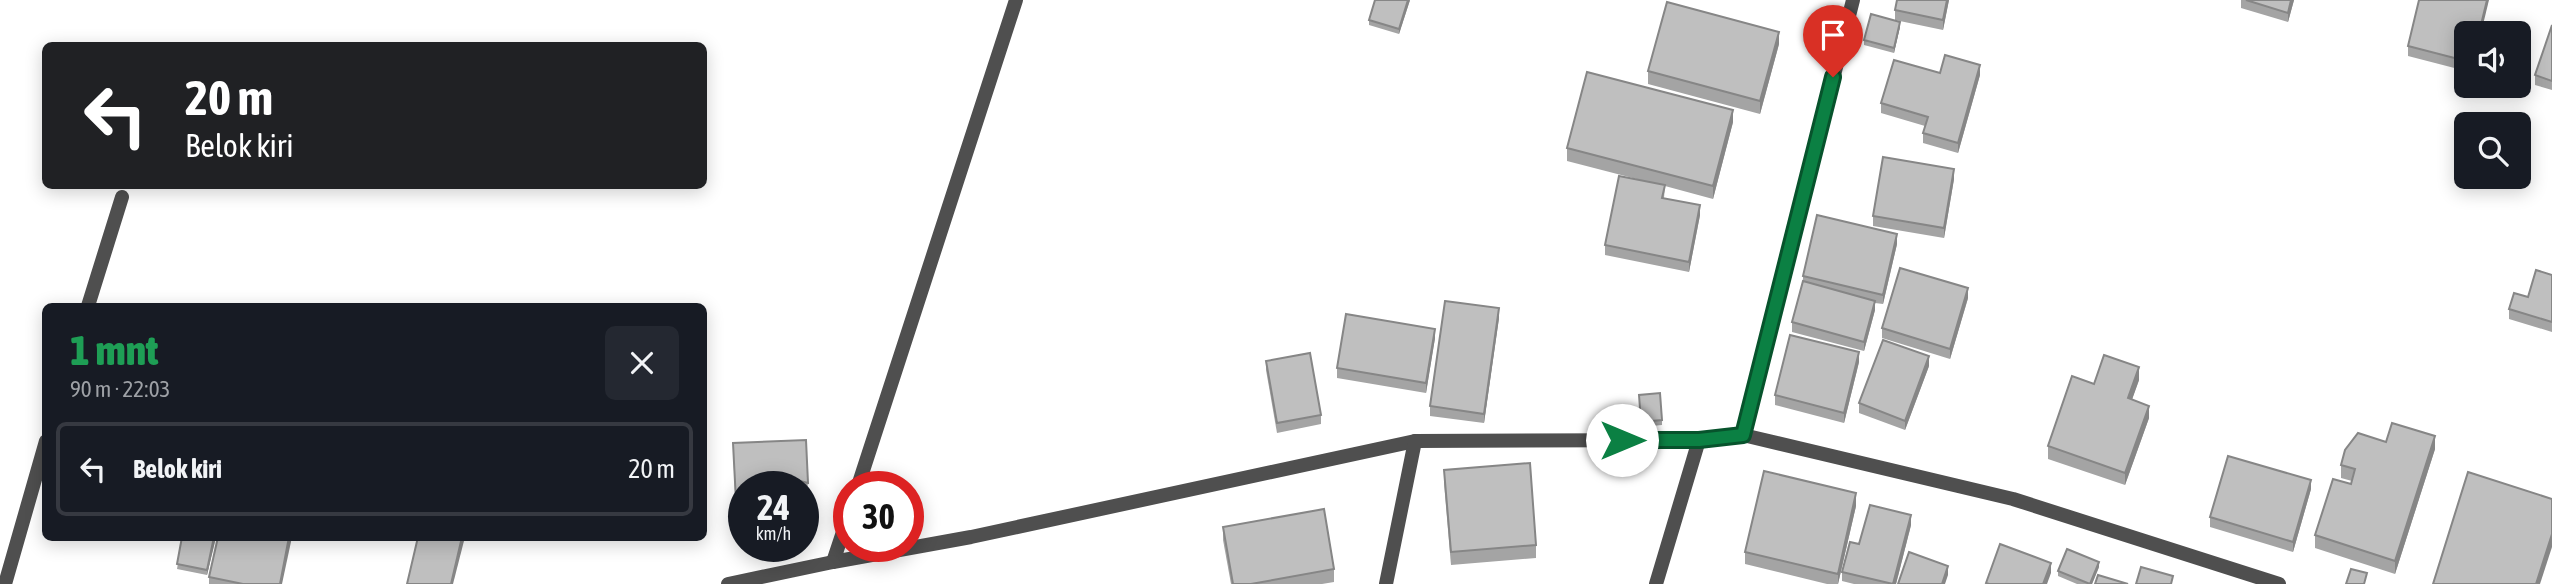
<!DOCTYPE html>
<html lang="id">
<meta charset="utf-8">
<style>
body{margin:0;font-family:"Asap Condensed",sans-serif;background:#242831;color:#f1f3f6;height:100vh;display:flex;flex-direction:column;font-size:26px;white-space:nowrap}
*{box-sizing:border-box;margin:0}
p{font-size:23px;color:#9ea1a6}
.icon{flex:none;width:38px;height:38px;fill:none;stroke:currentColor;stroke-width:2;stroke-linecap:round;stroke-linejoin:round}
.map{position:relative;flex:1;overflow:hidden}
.panel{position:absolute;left:42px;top:303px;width:665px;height:238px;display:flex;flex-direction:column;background:#171b24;border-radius:10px;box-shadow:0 4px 18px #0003}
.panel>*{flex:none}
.guide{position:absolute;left:42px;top:42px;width:665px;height:147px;border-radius:10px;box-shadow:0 4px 18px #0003;background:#202124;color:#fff;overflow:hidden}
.buttons{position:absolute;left:2454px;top:21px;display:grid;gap:14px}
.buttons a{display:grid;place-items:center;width:77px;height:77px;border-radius:10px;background:#171b24;box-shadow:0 4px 18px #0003;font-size:35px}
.speed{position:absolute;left:728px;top:471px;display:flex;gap:14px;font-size:35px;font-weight:700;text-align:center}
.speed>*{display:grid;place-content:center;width:91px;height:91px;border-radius:50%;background:#171b24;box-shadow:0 4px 18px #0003;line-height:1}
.speed small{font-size:18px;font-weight:400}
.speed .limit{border:10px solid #d22;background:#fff;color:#111}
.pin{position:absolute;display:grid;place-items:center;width:60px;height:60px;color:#fff;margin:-72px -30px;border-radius:50% 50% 50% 0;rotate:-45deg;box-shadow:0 0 7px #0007}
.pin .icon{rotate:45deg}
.me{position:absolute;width:77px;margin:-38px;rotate:90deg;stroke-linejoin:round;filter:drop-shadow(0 0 5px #0008)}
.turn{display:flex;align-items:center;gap:24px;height:147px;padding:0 28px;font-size:32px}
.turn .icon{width:91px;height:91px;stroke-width:2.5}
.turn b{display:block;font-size:49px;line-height:60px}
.round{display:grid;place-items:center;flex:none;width:74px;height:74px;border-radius:10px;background:#242831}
.summary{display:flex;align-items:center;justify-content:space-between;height:119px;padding:0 28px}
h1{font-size:42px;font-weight:800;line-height:52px;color:#1e9e55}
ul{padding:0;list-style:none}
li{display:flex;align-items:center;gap:21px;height:94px;margin:0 14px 10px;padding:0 14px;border:4px solid #363941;border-radius:10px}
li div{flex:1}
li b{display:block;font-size:26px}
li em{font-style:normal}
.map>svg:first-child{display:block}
</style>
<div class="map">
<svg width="2552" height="584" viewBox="0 0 2552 584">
<rect width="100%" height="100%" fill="#fff"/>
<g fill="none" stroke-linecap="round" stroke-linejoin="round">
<g stroke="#4f4f4f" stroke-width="14">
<polyline points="1853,0 1743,435 2013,499 2279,584"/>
<polyline points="88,306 122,197"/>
<polyline points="858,486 1016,0"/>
<polyline points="849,514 833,562 971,537 1415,441 1699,440 1743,435"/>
<polyline points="5,584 46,441"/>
<polyline points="728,584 833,562"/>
<polyline points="1386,584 1415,441"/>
<polyline points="1656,584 1699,440"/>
</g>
</g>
<g fill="#a4a4a4">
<polygon points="1410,0 1399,34 1369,25 1369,20"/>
<polygon points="1949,0 1943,30 1895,20 1895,10"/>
<polygon points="2241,0 2294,0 2288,22 2241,8"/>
<polygon points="2489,0 2466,33 2466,71 2408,56 2408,46"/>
<polygon points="2552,25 2552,90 2535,85 2535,75"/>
<polygon points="1900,27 1894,53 1864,45 1864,40"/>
<polygon points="1779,44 1760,114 1648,84 1648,71"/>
<polygon points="1940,73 1980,75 1958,153 1923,143 1923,133 1925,126 1881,113 1881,103"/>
<polygon points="1733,122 1713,199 1665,186 1664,198 1700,215 1689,272 1605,255 1605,245 1656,184 1567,161 1567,148"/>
<polygon points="1954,179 1944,238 1873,226 1873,216"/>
<polygon points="1897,244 1883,304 1875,303 1875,310 1864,351 1792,332 1792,322 1803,284 1803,276"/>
<polygon points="2552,275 2552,332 2509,319 2509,309 2528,297"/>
<polygon points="1968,298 1950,359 1882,338 1882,328"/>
<polygon points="1499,318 1484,423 1430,416 1430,406"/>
<polygon points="1435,338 1426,393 1337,378 1337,368"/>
<polygon points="1266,361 1321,415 1321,424 1277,433 1266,370"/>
<polygon points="1859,362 1844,423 1775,405 1775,395"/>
<polygon points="1929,366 1905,430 1859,413 1859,403"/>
<polygon points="2139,380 2132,399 2149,418 2125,485 2048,459 2048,446 2094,384"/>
<polygon points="1639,400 1662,420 1662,425 1641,427"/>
<polygon points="806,440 808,492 803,491 803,486 744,486 744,510 736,511 733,452"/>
<polygon points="2386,442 2435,449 2395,574 2315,548 2315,535 2351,484 2352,481 2341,478 2341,465"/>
<polygon points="1444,470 1536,545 1536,558 1451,565 1444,483"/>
<polygon points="2311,489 2293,552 2210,527 2210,517"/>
<polygon points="1856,506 1838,584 1827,584 1745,564 1745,552"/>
<polygon points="1911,525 1896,584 1854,584 1842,581 1842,572 1859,544"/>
<polygon points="1223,527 1334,569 1334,582 1322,584 1231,584 1223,540"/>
<polygon points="182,537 216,537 207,575 177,569"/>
<polygon points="2099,567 2092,584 2077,584 2058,576 2058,571"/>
<polygon points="209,577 282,584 209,584"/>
</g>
<g fill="#868686">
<polygon points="1408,0 1410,0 1399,34 1399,29"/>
<polygon points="1947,0 1949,0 1943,30 1943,20"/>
<polygon points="2291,0 2294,0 2288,22 2288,13"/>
<polygon points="2487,0 2489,0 2481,33 2479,33"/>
<polygon points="1900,22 1900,27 1894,53 1894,48"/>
<polygon points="1779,32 1779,44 1760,114 1760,101"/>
<polygon points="1980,65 1980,75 1958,153 1958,143"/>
<polygon points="1733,110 1733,122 1713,199 1713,186"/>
<polygon points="1954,169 1954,179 1944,238 1944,228"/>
<polygon points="1700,205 1700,215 1689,272 1689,262"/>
<polygon points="1897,234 1897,244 1883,304 1883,295"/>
<polygon points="1968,288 1968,298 1950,359 1950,349"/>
<polygon points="1875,301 1875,310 1864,351 1864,342"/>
<polygon points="1499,308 1499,318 1484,423 1484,414"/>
<polygon points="1435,329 1435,338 1426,393 1426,383"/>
<polygon points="1859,352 1859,362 1844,423 1844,413"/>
<polygon points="1929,356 1929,366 1905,430 1905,421"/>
<polygon points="2139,367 2139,380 2128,411 2128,398"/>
<polygon points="2149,406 2149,418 2125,485 2125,473"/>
<polygon points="2435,436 2435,449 2395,574 2395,561"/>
<polygon points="2311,480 2311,489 2293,552 2293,542"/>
<polygon points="1856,493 1856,506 1838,584 1838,574"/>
<polygon points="1911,515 1911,525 1896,584 1893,584"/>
<polygon points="2552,534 2552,547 2540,584 2536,584"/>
<polygon points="214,537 216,537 207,575 207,570"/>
<polygon points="289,537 292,537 282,584 280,584"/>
<polygon points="462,537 465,537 453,584 451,584"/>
<polygon points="2099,562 2099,567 2092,584 2090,584"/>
<polygon points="2051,563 2051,573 2047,584 2043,584"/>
<polygon points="1948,566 1948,575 1945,584 1942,584"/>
</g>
<g fill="#bfbfbf" stroke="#868686" stroke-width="2">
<polygon points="1375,0 1408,0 1399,29 1369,20"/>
<polygon points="1897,0 1947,0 1943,20 1895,10"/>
<polygon points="2246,0 2291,0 2288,13"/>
<polygon points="2419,0 2487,0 2479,33 2466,33 2466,61 2408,46"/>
<polygon points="1667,2 1779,32 1760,101 1648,71"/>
<polygon points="1871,14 1900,22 1894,48 1864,40"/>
<polygon points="2552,25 2552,81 2535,75"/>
<polygon points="1945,55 1980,65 1958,143 1923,133 1928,117 1881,103 1894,60 1940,73"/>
<polygon points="1587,72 1733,110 1713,186 1567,148"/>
<polygon points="1883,157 1954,169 1944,228 1873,216"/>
<polygon points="1619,176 1665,185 1662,198 1700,205 1689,262 1605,245"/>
<polygon points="1817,215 1897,234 1883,295 1803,276"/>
<polygon points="1900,268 1968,288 1950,349 1882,328"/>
<polygon points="2536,270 2552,275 2552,322 2509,309 2514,293 2528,297"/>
<polygon points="1803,281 1875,301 1864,342 1792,322"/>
<polygon points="1445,301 1499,308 1484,414 1430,406"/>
<polygon points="1346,314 1435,329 1426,383 1337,368"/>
<polygon points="1790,335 1859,352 1844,413 1775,395"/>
<polygon points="1883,340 1929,356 1905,421 1859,403"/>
<polygon points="1310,353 1321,415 1277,423 1266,361"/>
<polygon points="2104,355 2139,367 2128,398 2149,406 2125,473 2048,446 2072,376 2094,384"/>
<polygon points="1660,393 1662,420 1641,422 1639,395"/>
<polygon points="2392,423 2435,436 2395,561 2315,535 2333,479 2351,484 2355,469 2341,465 2345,450 2358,433 2386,442"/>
<polygon points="806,440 808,483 792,479 792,486 744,486 744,500 736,501 733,443"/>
<polygon points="2228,456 2311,480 2293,542 2210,517"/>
<polygon points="1530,463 1536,545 1451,552 1444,470"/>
<polygon points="1764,471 1856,493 1838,574 1745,552"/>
<polygon points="2468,472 2552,499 2552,534 2536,584 2433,584"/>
<polygon points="1870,505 1911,515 1893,584 1842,572 1850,542 1859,544"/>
<polygon points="1324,509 1334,569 1251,584 1233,584 1223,527"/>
<polygon points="182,537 214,537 207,570 177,564"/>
<polygon points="218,537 289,537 280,584 243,584 209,577"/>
<polygon points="418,537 462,537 451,584 407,584"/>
<polygon points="2000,544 2051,563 2043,584 1989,584 1986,583"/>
<polygon points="2067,549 2099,562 2090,584 2058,571"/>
<polygon points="1909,552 1948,566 1942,584 1898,584"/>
<polygon points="2141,567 2173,576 2171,584 2136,584"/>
<polygon points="2351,569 2367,573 2364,584 2346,584"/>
<polygon points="2098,575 2128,584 2095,584"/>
</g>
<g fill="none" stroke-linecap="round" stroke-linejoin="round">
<g stroke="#07532c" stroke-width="18">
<polyline id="route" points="1622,440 1699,440 1743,435 1833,77"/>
</g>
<use href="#route" stroke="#0b8043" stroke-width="12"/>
</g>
</svg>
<div class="buttons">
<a><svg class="icon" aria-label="sound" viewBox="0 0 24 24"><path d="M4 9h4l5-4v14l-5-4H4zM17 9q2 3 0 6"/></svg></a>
<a><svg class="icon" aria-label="search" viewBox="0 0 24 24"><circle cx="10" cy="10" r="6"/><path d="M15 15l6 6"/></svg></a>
</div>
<div class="speed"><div>24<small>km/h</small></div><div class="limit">30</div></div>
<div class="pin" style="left:1833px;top:77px;background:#d93025"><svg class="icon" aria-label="arrive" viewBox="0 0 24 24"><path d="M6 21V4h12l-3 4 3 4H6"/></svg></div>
<svg class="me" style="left:1622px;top:440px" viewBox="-20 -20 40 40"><circle r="19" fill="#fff"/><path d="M0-13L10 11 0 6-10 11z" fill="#0b8043"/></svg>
<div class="guide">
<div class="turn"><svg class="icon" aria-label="left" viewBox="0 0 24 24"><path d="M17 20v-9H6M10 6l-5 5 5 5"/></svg><div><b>20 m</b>Belok kiri</div></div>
</div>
<section class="panel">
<div class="summary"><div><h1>1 mnt</h1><p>90 m · 22:03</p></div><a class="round"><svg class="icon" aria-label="close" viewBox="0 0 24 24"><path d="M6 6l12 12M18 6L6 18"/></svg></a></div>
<ul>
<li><svg class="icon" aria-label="left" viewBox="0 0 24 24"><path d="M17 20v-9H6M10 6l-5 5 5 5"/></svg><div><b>Belok kiri</b></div><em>20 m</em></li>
</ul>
</section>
</div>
